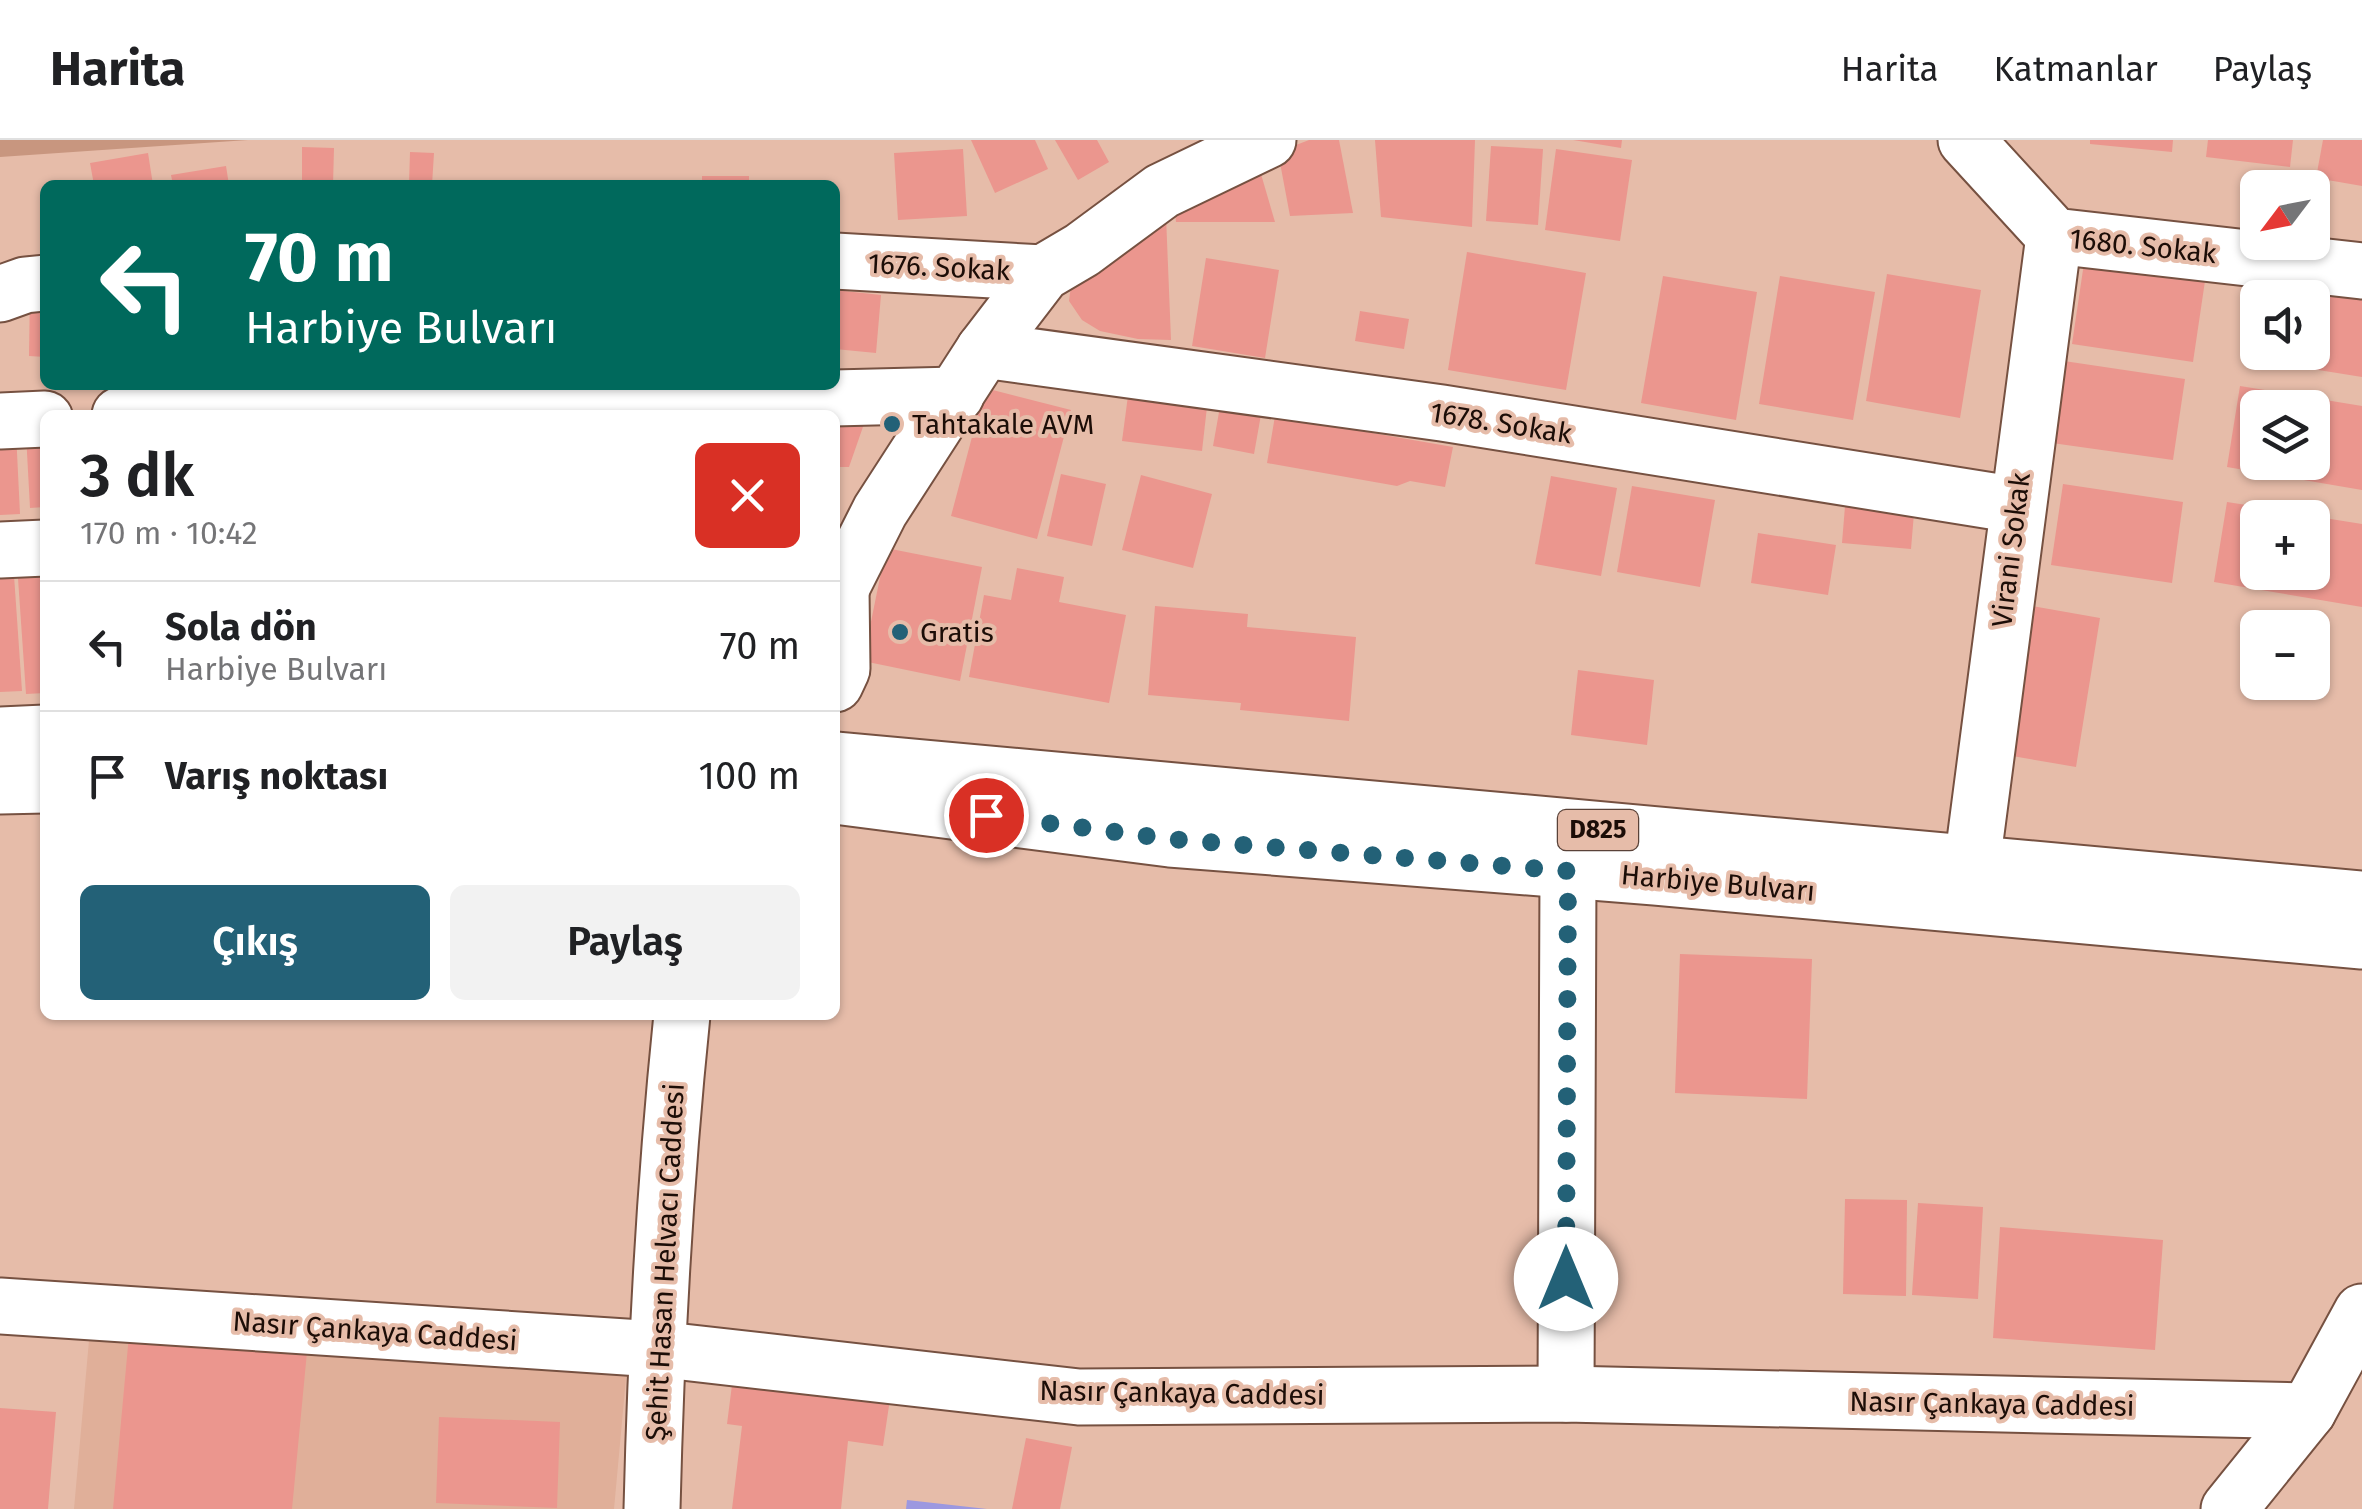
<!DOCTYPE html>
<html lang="tr">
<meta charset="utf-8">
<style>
body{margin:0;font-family:"Fira Sans",sans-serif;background:#f2f2f2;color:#202124;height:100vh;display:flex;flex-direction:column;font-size:38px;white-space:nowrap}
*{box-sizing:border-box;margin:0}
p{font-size:32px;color:#757577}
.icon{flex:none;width:55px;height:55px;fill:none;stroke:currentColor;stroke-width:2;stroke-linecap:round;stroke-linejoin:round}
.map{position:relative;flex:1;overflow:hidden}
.sheet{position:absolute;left:40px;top:270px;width:800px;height:610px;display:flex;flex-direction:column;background:#fff;border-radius:15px;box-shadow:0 2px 8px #0004}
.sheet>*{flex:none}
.top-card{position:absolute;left:40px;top:40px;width:800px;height:210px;border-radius:15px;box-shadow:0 2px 8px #0004;background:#00695c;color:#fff;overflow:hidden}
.needle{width:65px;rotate:238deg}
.tools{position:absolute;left:2240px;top:30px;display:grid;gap:20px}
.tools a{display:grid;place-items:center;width:90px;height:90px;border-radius:15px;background:#fff;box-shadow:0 2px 8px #0004;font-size:50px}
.pin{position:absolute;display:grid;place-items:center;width:85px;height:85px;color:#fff;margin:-42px;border:5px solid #fff;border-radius:50%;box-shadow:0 2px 10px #0007}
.me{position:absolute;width:110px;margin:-55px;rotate:0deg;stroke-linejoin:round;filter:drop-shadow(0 0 8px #0008)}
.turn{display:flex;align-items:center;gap:35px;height:210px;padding:0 40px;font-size:45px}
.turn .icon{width:130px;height:130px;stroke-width:2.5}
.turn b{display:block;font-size:70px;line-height:85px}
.round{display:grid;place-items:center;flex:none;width:105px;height:105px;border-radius:15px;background:#f2f2f2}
.headline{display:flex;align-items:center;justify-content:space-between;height:170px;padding:0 40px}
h1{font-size:60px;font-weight:600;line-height:75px}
.primary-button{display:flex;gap:20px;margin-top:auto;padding:20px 40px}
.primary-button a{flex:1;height:115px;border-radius:15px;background:#236177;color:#fff;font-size:40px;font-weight:600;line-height:115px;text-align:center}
.primary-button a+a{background:#f2f2f2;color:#202124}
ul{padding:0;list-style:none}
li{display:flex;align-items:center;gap:30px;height:130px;padding:0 40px;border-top:2px solid #e0e0e0}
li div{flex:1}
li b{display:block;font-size:38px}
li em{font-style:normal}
header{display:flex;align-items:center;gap:60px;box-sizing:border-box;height:140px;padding:0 50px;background:#fff;border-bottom:2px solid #e0e0e0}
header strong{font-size:48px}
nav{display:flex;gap:55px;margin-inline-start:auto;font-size:35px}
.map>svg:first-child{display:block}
</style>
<header>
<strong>Harita</strong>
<nav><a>Harita</a><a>Katmanlar</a><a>Paylaş</a></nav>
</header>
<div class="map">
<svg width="2362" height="1369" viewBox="0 0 2362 1369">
<rect width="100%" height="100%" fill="#e6bca9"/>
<polygon fill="#e0af99" points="91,1178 627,1227 614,1369 74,1369"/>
<polygon fill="#c8967f" points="0,0 248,0 0,17"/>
<polygon fill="#9c98e0" points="907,1360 987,1369 906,1369"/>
<g fill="#eb968e" fill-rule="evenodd">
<polygon points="971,0 1035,0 1048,29 995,53"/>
<polygon points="1055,0 1097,0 1109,22 1078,40"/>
<polygon points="1309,0 1339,0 1353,73 1290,76 1278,12"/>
<polygon points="1375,0 1475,0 1472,87 1381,77"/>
<polygon points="1573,0 1622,0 1621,8"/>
<polygon points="2090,0 2173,0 2172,12 2090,4"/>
<polygon points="2208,0 2293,0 2290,27 2206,17"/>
<polygon points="2323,0 2362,0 2362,46 2316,38"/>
<polygon points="1491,6 1543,9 1538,85 1486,81"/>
<polygon points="302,7 334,8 333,45 302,45"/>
<polygon points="963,9 967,76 898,80 894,13"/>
<polygon points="1556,9 1632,20 1620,101 1545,90"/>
<polygon points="410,12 434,13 432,45 409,45"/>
<polygon points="148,13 153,45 94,45 90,23"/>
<polygon points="1256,17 1275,82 1176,82 1173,53"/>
<polygon points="226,26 229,45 173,45 171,35"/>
<rect x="702" y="36" width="47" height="9"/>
<polygon points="1166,76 1171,200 1138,199 1100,191 1082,180 1069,161 1073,130"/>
<polygon points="1467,112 1586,133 1566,250 1448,230"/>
<polygon points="1206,118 1279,130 1265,218 1192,206"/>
<polygon points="2084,123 2205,141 2193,222 2072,204"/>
<polygon points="1887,134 1981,150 1960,278 1866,261"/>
<polygon points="1663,136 1757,152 1736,280 1641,263"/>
<polygon points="1780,136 1875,152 1853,280 1759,264"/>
<path d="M2258,137L2362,154V237L2245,218ZM2258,158H2312V212H2258Z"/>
<polygon points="30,150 45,151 45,217 29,216"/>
<polygon points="835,150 881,155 876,213 835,209"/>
<polygon points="1360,171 1409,179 1404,209 1355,201"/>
<polygon points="2064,221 2185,239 2173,320 2052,303"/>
<path d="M2240,246L2362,266V350L2227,327ZM2258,268H2312V322H2258Z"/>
<polygon points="985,248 1071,270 1037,399 951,376"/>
<polygon points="1129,248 1208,258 1202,311 1122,301"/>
<polygon points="872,261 849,327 835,327 835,275"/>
<polygon points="1221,261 1262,269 1254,314 1213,306"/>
<polygon points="1275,276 1453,307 1445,347 1410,341 1397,346 1267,323"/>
<polygon points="0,292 16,292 20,374 0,375"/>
<polygon points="45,293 45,367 30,368 26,294"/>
<polygon points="1061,334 1106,344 1092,406 1047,396"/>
<polygon points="1141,335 1212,354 1193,428 1122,410"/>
<polygon points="1551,336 1617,348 1601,436 1535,424"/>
<polygon points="2063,344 2183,362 2172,443 2051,425"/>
<polygon points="1632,346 1715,360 1700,447 1617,432"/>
<polygon points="1846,354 1915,361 1911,409 1842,403"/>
<polygon points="2227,362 2311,375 2258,378 2258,432 2312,432 2312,376 2362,384 2362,467 2214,442"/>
<polygon points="1758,393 1836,405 1828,455 1751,443"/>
<polygon points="886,408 982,427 960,541 863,521"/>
<polygon points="13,421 22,551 0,552 0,422"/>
<polygon points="45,422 45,553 26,554 17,424"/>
<polygon points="1017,428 1064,437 1059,462 1126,475 1109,563 969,537 984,455 1011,460"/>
<polygon points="2020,464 2100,478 2076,627 1995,613"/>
<polygon points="1155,466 1248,474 1247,487 1356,497 1349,581 1240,570 1241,563 1148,555"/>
<polygon points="1578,530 1654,540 1647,605 1571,595"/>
<polygon points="1680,814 1812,819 1807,959 1675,953"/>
<polygon points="1845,1059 1907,1060 1906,1156 1843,1154"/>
<polygon points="1918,1063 1983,1067 1978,1159 1912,1155"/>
<polygon points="2000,1087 2163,1100 2155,1210 1993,1198"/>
<polygon points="129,1195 307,1212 292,1369 113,1369"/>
<polygon points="733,1237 890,1259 883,1306 848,1301 841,1369 732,1369 742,1286 727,1284"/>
<polygon points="0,1268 56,1272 48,1369 0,1369"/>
<polygon points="439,1277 560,1282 557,1368 436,1363"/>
<polygon points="1026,1298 1072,1307 1060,1369 1012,1369"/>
</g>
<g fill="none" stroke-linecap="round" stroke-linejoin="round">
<g stroke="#765141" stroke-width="59">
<g id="minor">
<polyline points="1966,0 2054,96 2362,131"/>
<polyline points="835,121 1043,133"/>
<polyline points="0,154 25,145 45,143"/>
<polyline points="984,210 1442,273 2017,365"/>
<polyline points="120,275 466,258 707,261 956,255"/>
<polyline points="0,281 45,279"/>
<polyline points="0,410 45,408"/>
<polyline points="835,460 880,371 984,210 1043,133 1082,110 1162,51 1268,0"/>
<polyline points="835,544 842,529 841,449"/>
<polyline points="1972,724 2054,96"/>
<polyline points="0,1166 656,1209 1079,1257 1566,1254 2308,1271"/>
<polyline points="1566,1254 1568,731"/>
<path d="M652,1369C656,1204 665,1039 682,875"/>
<polyline points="2229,1369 2308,1271 2362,1172"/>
</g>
</g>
<g stroke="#765141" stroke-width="59">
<g id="major">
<polyline points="0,595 45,593"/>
<polyline points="835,620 2362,759"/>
<polyline points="0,646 45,645"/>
<polyline points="835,656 1170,699 1655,737 2362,801"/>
</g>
</g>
<use href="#minor" stroke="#fff" stroke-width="55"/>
<use href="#major" stroke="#fff" stroke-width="55"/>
</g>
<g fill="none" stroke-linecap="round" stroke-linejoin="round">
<polyline stroke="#236177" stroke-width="18" stroke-dasharray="0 32.4" points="986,675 1170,699 1568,731 1566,1139"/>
</g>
<g fill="#236177" stroke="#e6bca9" stroke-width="4">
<circle cx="892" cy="284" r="10"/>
<circle cx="900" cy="492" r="10"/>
</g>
<g text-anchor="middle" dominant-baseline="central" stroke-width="8" stroke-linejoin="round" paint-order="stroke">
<rect fill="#e6bca9" stroke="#594238" stroke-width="2.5" x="1558" y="670" width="80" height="40" rx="8"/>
<g font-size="25" font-weight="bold" fill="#1c0d07">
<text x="1598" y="690">D825</text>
</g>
<g font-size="28" fill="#1c0d07" stroke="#e6bca9">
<text transform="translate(2143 106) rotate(6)">1680. Sokak</text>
<text transform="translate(939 127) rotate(3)">1676. Sokak</text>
<text transform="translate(1501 283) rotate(9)">1678. Sokak</text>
<text transform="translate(2011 410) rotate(-83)">Virani Sokak</text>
<text transform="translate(1718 743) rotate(5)">Harbiye Bulvarı</text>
<text transform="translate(665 1122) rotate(-87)">Şehit Hasan Helvacı Caddesi</text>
<text transform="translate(375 1191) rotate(4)">Nasır Çankaya Caddesi</text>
<text transform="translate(1182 1253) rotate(1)">Nasır Çankaya Caddesi</text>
<text transform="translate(1992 1264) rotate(1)">Nasır Çankaya Caddesi</text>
</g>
<g font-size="28" fill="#1c0d07" stroke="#e6bca9" text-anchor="start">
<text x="912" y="284">Tahtakale AVM</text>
<text x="920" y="492">Gratis</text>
</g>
</g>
</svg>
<div class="tools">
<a><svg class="needle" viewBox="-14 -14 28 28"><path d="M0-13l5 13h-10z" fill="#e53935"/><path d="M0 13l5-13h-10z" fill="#757577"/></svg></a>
<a><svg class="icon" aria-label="sound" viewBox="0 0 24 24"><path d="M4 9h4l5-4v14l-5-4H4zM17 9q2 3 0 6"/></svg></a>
<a><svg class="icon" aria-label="layers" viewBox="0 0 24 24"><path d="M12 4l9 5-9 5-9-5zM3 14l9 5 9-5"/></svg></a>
<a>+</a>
<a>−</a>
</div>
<div class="pin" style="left:986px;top:675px;background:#d93025"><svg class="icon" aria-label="arrive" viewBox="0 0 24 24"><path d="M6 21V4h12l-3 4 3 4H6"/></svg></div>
<svg class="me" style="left:1566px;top:1139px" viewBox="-20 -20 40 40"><circle r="19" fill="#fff"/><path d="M0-13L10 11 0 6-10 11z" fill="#236177"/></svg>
<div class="top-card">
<div class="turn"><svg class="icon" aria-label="left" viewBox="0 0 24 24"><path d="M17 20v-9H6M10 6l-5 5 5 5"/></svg><div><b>70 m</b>Harbiye Bulvarı</div></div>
</div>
<section class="sheet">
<div class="headline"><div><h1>3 dk</h1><p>170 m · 10:42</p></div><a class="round" style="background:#d93025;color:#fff"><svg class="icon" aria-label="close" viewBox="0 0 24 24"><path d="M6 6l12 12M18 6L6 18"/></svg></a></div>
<ul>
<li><svg class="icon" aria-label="left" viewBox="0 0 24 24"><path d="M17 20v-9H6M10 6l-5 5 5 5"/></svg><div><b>Sola dön</b><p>Harbiye Bulvarı</p></div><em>70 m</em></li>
<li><svg class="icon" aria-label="arrive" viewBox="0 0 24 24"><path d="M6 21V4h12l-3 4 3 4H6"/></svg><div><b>Varış noktası</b></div><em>100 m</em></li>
</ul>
<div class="primary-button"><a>Çıkış</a><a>Paylaş</a></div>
</section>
</div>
